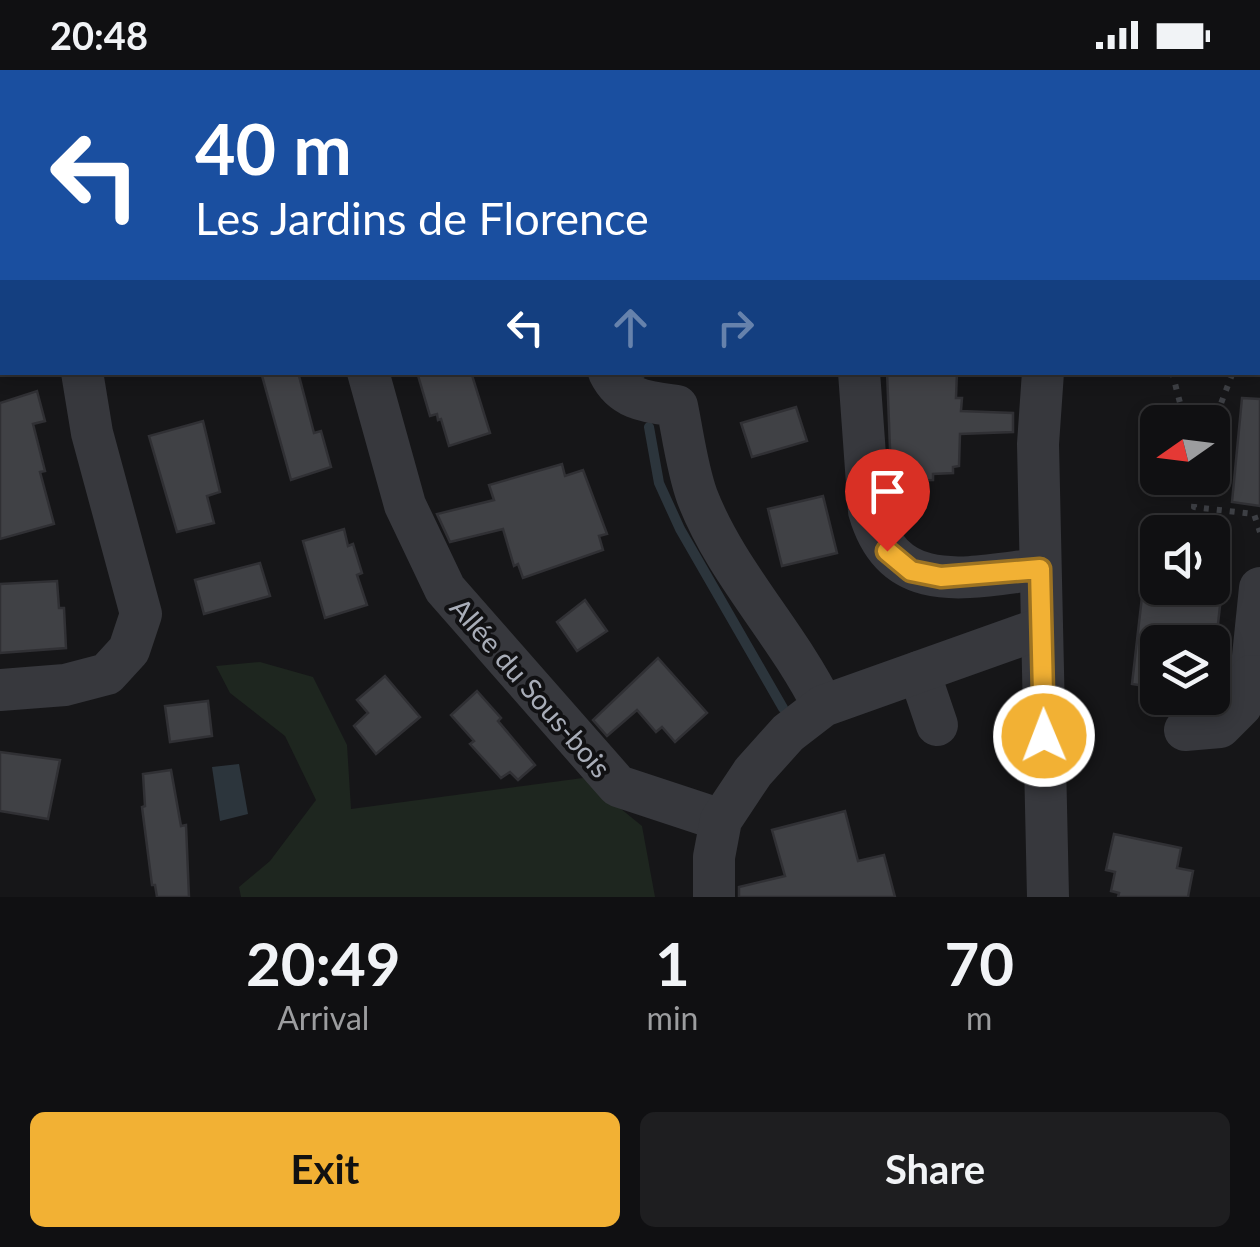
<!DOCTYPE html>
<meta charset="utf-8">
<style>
body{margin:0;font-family:Lato,sans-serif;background:#1e1e20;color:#f1f3f6;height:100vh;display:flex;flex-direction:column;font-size:38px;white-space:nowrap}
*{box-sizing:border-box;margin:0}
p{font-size:32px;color:#9c9d9f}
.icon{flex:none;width:55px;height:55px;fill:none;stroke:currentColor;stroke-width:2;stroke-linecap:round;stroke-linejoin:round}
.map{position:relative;height:827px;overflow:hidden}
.details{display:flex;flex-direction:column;background:#101012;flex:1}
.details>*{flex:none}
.guide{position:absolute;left:0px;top:0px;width:1260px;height:305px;box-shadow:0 5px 15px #0003,0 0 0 2px #303032;background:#1a4fa0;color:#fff;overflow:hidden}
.needle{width:65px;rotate:256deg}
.controls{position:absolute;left:1140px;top:335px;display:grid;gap:20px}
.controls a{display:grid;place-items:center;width:90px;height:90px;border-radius:15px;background:#101012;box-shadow:0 5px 15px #0003,0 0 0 2px #303032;font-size:50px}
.pin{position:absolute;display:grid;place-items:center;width:85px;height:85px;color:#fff;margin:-102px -42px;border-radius:50% 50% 50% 0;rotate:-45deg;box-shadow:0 0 10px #0007}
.pin .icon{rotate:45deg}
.me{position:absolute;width:110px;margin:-55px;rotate:359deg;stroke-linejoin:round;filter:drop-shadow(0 0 8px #0008)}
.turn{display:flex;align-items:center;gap:35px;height:210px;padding:0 30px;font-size:45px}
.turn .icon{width:130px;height:130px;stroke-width:2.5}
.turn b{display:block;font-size:70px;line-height:85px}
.lanes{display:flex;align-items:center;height:95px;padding:0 30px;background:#0003;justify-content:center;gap:50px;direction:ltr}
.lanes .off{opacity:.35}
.eta{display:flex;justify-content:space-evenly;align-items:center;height:170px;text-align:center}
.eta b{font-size:60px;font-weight:700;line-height:70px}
.cta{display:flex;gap:20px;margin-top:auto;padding:20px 30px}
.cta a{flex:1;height:115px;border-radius:15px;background:#f2b134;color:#111;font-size:40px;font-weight:700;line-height:115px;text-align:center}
.cta a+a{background:#1e1e20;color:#f1f3f6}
.status{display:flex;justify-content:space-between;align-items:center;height:70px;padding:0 50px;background:#101012;direction:ltr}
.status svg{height:28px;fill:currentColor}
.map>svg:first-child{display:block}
</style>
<div class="status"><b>20:48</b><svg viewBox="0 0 49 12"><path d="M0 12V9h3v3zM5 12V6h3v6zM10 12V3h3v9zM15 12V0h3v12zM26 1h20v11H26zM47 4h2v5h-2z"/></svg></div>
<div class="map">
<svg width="1260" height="827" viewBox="0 0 1260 827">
<rect width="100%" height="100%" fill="#161618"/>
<polygon fill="#1e261f" points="260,592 313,607 347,675 351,739 583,708 642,756 655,827 241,827 239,817 270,791 316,730 285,666 230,623 216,596"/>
<polygon fill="#2c353c" points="239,694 248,744 220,751 212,697"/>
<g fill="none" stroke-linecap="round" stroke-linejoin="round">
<g stroke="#2c353c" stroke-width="10">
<polyline points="549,0 550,2"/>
<polyline points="639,302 640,305"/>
<polyline points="649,357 659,413 680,459 783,638"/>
</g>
</g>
<g fill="#404145" stroke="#303034" stroke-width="2.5">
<polygon points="261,302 298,302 314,363 321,361 331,397 291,410"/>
<polygon points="417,302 471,302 490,363 449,376 441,349 438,350 437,344 430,346"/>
<polygon points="887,302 957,302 956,328 962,328 961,341 1013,343 1013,362 960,364 959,396 953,397 953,403 933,404 933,410 898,411 898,404 891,404"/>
<polygon points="37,321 45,351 33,354 45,401 40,402 54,454 0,469 0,333"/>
<polygon points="1242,328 1260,329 1260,436 1232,432"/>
<polygon points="796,337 807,371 752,387 741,353"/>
<polygon points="203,351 220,422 207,426 214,453 177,462 149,366"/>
<polygon points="562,394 565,406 583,400 607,464 599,466 603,480 523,508 518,494 514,496 503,459 450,472 437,444 494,430 489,415"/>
<polygon points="823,426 837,483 782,496 768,439"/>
<polygon points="344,459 348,476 353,474 362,503 357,505 367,535 325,548 303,471"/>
<polygon points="260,493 270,526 204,544 195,510"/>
<polygon points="57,511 59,538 64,538 66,578 0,583 0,514"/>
<polygon points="1143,518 1221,527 1216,572 1158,572 1158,618 1132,614"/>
<polygon points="585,530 607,561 577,581 557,552"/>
<polygon points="658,588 707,643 675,672 662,657 656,662 637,640 607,666 593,650"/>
<polygon points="385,606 420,647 376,684 354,656 368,643 357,630"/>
<polygon points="477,621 501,648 498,651 535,695 518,710 510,702 501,708 470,674 474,671 451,645"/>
<polygon points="208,631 212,666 170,672 165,636"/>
<polygon points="0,682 60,690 48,749 0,741"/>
<polygon points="171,700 181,756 186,755 189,827 157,827 155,815 152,815 142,737 145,736 143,704"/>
<polygon points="845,741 858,791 884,785 895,827 739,827 739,817 785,806 772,760"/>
<polygon points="1114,764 1181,778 1177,798 1193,801 1188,827 1118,827 1119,823 1111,821 1115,802 1106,800"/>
</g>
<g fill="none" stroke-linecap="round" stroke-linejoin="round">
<g stroke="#3d3f44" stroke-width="6" stroke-dasharray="5 8" stroke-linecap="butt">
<polyline points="1172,302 1185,352"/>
<polyline points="1212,357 1233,302"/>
<polyline points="1196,408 1194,437 1254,444 1260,462"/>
<polyline points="1212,512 1229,513"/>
</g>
<g stroke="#37383d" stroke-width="42">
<polyline points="284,0 285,2"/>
<polyline points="1213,0 1231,2"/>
<polyline points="1085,2 1086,0"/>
<polyline points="1160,2 1161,0"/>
<polyline points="0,158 2,159"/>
<polyline points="368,302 405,435 445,519 618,716 721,750"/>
<path d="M609,302C623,331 649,332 677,336C683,365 687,398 697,426C726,502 787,563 823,636"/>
<path d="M859,302L869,441C894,529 969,507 1040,499"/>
<polyline points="1043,302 1038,374 1048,827"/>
<polyline points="919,602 937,655"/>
<polyline points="1251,606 1260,518"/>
<polyline points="0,620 65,615 107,604 129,580 141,544 92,363 82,302"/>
<polyline points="1185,660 1220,657 1241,636 1251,606 1260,607"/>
<polyline points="714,827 714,787 721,750 753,702 788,663 823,636 1042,558"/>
</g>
</g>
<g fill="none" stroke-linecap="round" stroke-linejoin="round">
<g stroke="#9d7322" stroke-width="25">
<polyline id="route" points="887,481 911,501 941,507 1040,499 1044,666"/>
</g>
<use href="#route" stroke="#f2b134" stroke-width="18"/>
</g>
<g text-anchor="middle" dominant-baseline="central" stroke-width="8" stroke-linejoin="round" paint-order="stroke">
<g font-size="28" fill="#a8adb8" stroke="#111113">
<text transform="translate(531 617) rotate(49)">Allée du Sous-bois</text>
</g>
</g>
</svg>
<div class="controls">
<a><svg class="needle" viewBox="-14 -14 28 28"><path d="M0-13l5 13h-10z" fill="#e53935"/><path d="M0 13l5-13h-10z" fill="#9c9d9f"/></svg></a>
<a><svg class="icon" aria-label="sound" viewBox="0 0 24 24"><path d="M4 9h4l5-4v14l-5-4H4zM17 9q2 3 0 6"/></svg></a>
<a><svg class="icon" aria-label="layers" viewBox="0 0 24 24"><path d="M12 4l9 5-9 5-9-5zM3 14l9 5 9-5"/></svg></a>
</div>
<div class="pin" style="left:887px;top:481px;background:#d93025"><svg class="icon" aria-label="arrive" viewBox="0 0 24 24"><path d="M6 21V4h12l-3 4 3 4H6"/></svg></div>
<svg class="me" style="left:1044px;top:666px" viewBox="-20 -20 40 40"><circle r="17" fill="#f2b134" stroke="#fff" stroke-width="3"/><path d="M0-11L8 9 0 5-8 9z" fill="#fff"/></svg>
<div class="guide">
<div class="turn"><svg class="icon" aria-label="left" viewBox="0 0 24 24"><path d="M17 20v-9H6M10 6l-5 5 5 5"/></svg><div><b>40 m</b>Les Jardins de Florence</div></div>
<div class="lanes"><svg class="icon" aria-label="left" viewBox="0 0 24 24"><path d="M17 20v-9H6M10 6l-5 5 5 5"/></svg><svg class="icon off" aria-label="ahead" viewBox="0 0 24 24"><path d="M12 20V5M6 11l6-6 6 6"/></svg><svg class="icon off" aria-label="right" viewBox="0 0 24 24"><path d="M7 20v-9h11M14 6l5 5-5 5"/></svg></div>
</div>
</div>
<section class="details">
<div class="eta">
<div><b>20:49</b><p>Arrival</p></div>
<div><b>1</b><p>min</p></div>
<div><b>70</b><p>m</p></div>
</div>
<div class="cta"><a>Exit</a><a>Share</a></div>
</section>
